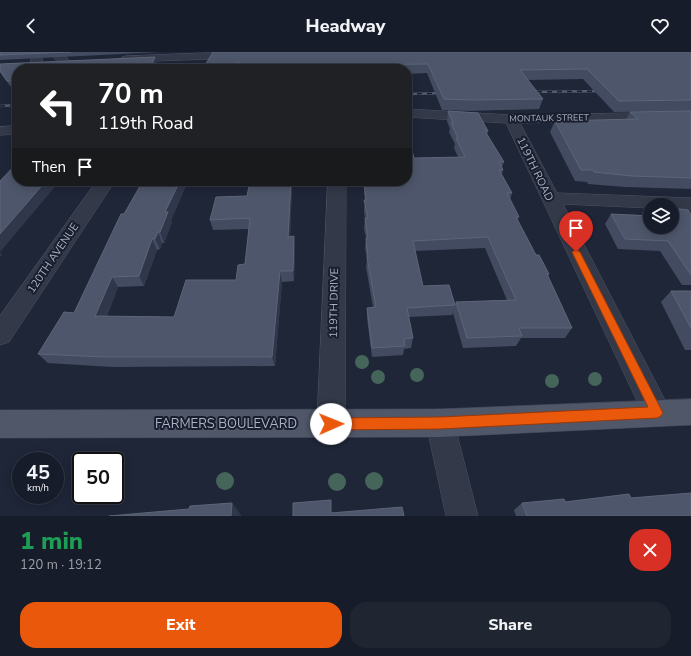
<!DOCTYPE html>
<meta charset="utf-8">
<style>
body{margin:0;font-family:"Nunito Sans",sans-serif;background:#202532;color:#f1f3f6;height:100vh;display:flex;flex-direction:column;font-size:15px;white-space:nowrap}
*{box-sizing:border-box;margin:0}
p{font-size:13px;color:#9ea1a8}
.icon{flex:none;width:22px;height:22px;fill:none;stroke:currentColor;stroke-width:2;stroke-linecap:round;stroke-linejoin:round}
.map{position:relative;height:464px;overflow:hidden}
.drawer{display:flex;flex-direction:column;background:#171c2a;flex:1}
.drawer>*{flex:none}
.top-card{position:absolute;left:12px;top:12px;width:400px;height:122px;border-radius:16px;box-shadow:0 2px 10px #0003,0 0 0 1px #363a47;background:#202124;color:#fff;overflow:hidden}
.buttons{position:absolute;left:643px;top:146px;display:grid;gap:8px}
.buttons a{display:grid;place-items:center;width:36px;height:36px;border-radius:50%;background:#171c2a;box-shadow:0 2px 10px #0003,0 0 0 1px #363a47;font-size:20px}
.speed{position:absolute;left:12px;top:400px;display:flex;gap:8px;font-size:20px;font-weight:700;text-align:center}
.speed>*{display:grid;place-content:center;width:52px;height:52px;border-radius:50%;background:#171c2a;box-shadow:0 2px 10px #0003,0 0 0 1px #363a47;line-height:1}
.speed small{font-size:10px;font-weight:400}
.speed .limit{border:2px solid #111;border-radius:6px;background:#fff;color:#111}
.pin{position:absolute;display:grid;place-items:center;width:34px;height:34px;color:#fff;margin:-41px -17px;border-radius:50% 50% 50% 0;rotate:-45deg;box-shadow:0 0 4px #0007}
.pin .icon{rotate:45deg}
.me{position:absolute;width:44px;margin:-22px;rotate:89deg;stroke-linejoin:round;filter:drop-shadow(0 0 3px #0008)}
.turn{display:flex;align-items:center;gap:14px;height:84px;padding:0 20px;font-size:18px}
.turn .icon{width:52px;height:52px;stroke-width:2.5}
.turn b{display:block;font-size:28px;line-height:34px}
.then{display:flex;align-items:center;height:38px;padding:0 20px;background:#0003;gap:8px;font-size:15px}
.round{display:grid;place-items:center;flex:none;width:42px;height:42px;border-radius:16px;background:#202532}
.head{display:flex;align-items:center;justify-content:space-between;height:68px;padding:0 20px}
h1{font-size:24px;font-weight:800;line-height:30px;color:#1e9e55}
.action{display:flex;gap:8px;margin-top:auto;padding:8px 20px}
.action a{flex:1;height:46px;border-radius:16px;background:#ea580c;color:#fff;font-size:16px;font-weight:800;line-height:46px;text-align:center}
.action a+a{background:#202532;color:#f1f3f6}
header{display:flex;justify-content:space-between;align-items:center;height:52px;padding:0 20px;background:#171c2a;font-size:18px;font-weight:800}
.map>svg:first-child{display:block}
</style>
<header><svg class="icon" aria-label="back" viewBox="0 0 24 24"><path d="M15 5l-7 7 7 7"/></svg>Headway<svg class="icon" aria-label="heart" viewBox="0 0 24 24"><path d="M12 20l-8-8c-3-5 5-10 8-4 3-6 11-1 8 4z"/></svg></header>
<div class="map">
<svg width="691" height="464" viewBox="0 0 691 464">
<rect width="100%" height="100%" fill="#1f2638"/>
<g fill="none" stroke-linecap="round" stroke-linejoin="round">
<g stroke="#4d5363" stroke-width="1">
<g id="minor">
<polygon points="25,0 37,0 43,7 40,14 32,14 30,12 31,7"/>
<path d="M49,0H61L71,10L69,12C60,15 54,7 49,0Z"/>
<polygon points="230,0 241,0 246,3 240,6 126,10 122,9 120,7 122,5 126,4"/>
<polygon points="407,57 511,63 691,60 691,68 520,71 557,141 691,146 691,158 672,157 672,153 650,153 650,156 563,152 667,352 671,361 667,370 657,374 647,370 506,71 407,65"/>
<polygon points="17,74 17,82 0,83 0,75"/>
<polygon points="97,129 115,129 9,290 0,293 0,264"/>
<polygon points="328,129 346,129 345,372 341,382 331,386 321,382 317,372"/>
<polygon points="440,357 450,361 454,371 478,464 446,464 426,371 430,361"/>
</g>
</g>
<g stroke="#3c4252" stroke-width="1">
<polygon id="major" points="691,347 691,373 440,385 0,386 0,358 440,357"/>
</g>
<use href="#minor" fill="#333948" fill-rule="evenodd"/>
<use href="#major" fill="#505769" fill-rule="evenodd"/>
<g stroke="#545c70" stroke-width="2.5">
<g id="rail">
<polyline points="527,40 605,39"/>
<polyline points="407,42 447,41"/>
<polyline points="0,54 17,53"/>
</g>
</g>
<use href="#rail" stroke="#181e2d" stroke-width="1.5" stroke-dasharray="5" stroke-linecap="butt"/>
</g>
<g fill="#45645a">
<circle cx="362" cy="310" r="7"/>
<circle cx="417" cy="323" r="7"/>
<circle cx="378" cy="325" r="7"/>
<circle cx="595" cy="327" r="7"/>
<circle cx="552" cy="329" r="7"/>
<circle cx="225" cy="429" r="9"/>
<circle cx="374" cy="429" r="9"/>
<circle cx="337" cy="430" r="9"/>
</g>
<g fill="#434b60" fill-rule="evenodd">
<polygon points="0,0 161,0 0,8"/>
<polygon points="213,0 691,0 691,137 625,135 588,132 587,130 575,129 550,80 555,69 626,68 630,60 677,59 614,60 583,27 528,28 543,47 539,57 469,59 442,58 427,21 407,22 407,17 204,17 204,15"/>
<polygon points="155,5 157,10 17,17 17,34 10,34 0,20 0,12"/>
<path d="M448,59L488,79L487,83L504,110L502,115L503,118L502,122L512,141L510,148L519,165L517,168L536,203L549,222L548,224L572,276L565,286H521L516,294L463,296L453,261L452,263L409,265L413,286L411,296L404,297L403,303L372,305L367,266V256L373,255L366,215L367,208L365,196L366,186L364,177L365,166L364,159L365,148L364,141V131H369L368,129H407L414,106L458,105L454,96L455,92L449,80L450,77L447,69ZM485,196L507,248L456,250L455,252L423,234L415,199Z"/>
<polygon points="143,129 188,129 171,168 172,170 164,191 162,191 160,197 157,198 144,234 118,235 107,264 174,265 236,228 245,212 249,177 213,178 210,168 247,144 250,129 300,129 299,131 292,131 290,185 295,195 294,229 282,230 275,314 112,315 48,311 38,302 74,261 124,162"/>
<polygon points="648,153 650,153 650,175 691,162 691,233 682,233 660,199 618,197 605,172 611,162 642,163 642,162"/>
<polygon points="671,239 691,239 691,298 685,298 661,250"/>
<polygon points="631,446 691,464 516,464 514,458 522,451 565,450"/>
</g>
<g fill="#30374b">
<polygon points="155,5 157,10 154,17 150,17"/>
<polygon points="237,10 238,17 235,17 234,14"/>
<polygon points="46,129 60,129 0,200 0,182"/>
<polygon points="180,129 188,129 171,168 172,170 164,191 160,180 165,160"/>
<polygon points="291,129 292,129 292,131 290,195 288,185"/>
<polygon points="158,180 162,191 160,197 155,187"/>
<polygon points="294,184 295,195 294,229 293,219"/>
<polygon points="152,187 157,198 144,234 139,224"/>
<polygon points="0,200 2,203 0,205"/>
<polygon points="280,219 282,230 275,314 272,305"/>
<polygon points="112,225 118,235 103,274 95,264"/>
<polygon points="232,451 241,463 241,464 231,464"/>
</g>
<g fill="#4e566b" stroke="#5d6579">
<polygon points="0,0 71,0 0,3"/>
<polygon points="213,0 691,0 691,48 619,49 587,17 520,18 543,47 472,48 444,47 428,12 241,14 241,11 237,10 234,14 204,15"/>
<polygon points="155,5 150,17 17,17 17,29 7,29 0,19 0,12"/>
<polygon points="448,59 478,61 488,79 485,79 504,110 499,110 503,118 499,118 512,141 507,141 519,165 516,165 536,203 539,203 549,222 547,222 572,276 519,276 522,284 467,286 456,250 516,248 488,185 413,189 423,234 449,233 455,253 407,256 413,286 404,287 405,294 372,296 367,256 376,255 367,205 368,205 366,186 368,186 365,166 368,166 364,148 366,148 364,131 371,131 371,129 407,129 407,92 410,92 414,106 465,105 456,86 458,86 451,71 453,71"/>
<polygon points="691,59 691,126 632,124 594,120 593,118 581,118 555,69 638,67 630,60"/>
<polygon points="17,111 17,129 46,129 0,182 0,129"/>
<polygon points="143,129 180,129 165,160 168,160 160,180 158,180 155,187 152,187 139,224 112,225 95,264 174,265 186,228 236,228 238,213 245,212 250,166 210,168 216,145 247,144 250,129 291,129 288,185 294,184 293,219 280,219 272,305 105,305 38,302 64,260 74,261 121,162 124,162"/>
<polygon points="672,156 688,158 691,162 691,223 668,189 625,187 611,162 650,164 650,175 672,175"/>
<polygon points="671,239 691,239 691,276"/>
<polygon points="691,441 691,464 527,464 522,451 564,447 565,450 629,442 631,446"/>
<polygon points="331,448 331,461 402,455 404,464 293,464 293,451"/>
<polygon points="232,451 231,464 109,464 189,457 190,454"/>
</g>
<polygon fill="#ea580c" stroke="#983908" points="576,197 580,200 661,357 663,361 661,364 657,366 440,377 331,378 327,376 325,372 327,368 331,366 440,365 648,355 572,200"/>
<g text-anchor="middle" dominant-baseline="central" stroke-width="4" stroke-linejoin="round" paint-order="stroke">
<g font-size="9" fill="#adb3c5" stroke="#181e2d">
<text transform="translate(549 66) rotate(-1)">MONTAUK STREET</text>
</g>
<g font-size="11" fill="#adb3c5" stroke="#181e2d">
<text transform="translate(535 117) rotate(64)">119TH ROAD</text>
<text transform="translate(53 206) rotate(-56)">120TH AVENUE</text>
<text transform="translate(334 251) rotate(-89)">119TH DRIVE</text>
</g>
<g font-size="13" fill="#adb3c5" stroke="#181e2d">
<text x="226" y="372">FARMERS BOULEVARD</text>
</g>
</g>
</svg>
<div class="buttons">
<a><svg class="icon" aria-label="layers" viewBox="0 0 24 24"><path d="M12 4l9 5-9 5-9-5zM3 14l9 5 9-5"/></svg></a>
</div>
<div class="speed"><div>45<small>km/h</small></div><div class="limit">50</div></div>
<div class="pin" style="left:576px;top:200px;background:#d93025"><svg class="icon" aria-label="arrive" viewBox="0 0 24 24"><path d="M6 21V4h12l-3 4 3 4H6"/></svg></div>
<svg class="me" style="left:331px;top:372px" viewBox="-20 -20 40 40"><circle r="19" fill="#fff"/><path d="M0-13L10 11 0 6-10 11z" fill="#ea580c"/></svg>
<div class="top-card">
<div class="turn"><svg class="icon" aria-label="left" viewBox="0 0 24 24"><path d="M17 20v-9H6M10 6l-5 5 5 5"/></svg><div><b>70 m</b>119th Road</div></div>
<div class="then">Then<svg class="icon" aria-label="arrive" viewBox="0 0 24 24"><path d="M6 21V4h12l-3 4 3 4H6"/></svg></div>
</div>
</div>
<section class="drawer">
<div class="head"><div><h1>1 min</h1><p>120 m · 19:12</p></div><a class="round" style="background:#d93025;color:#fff"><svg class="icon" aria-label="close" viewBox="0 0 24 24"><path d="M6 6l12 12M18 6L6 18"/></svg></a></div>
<div class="action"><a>Exit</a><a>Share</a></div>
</section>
